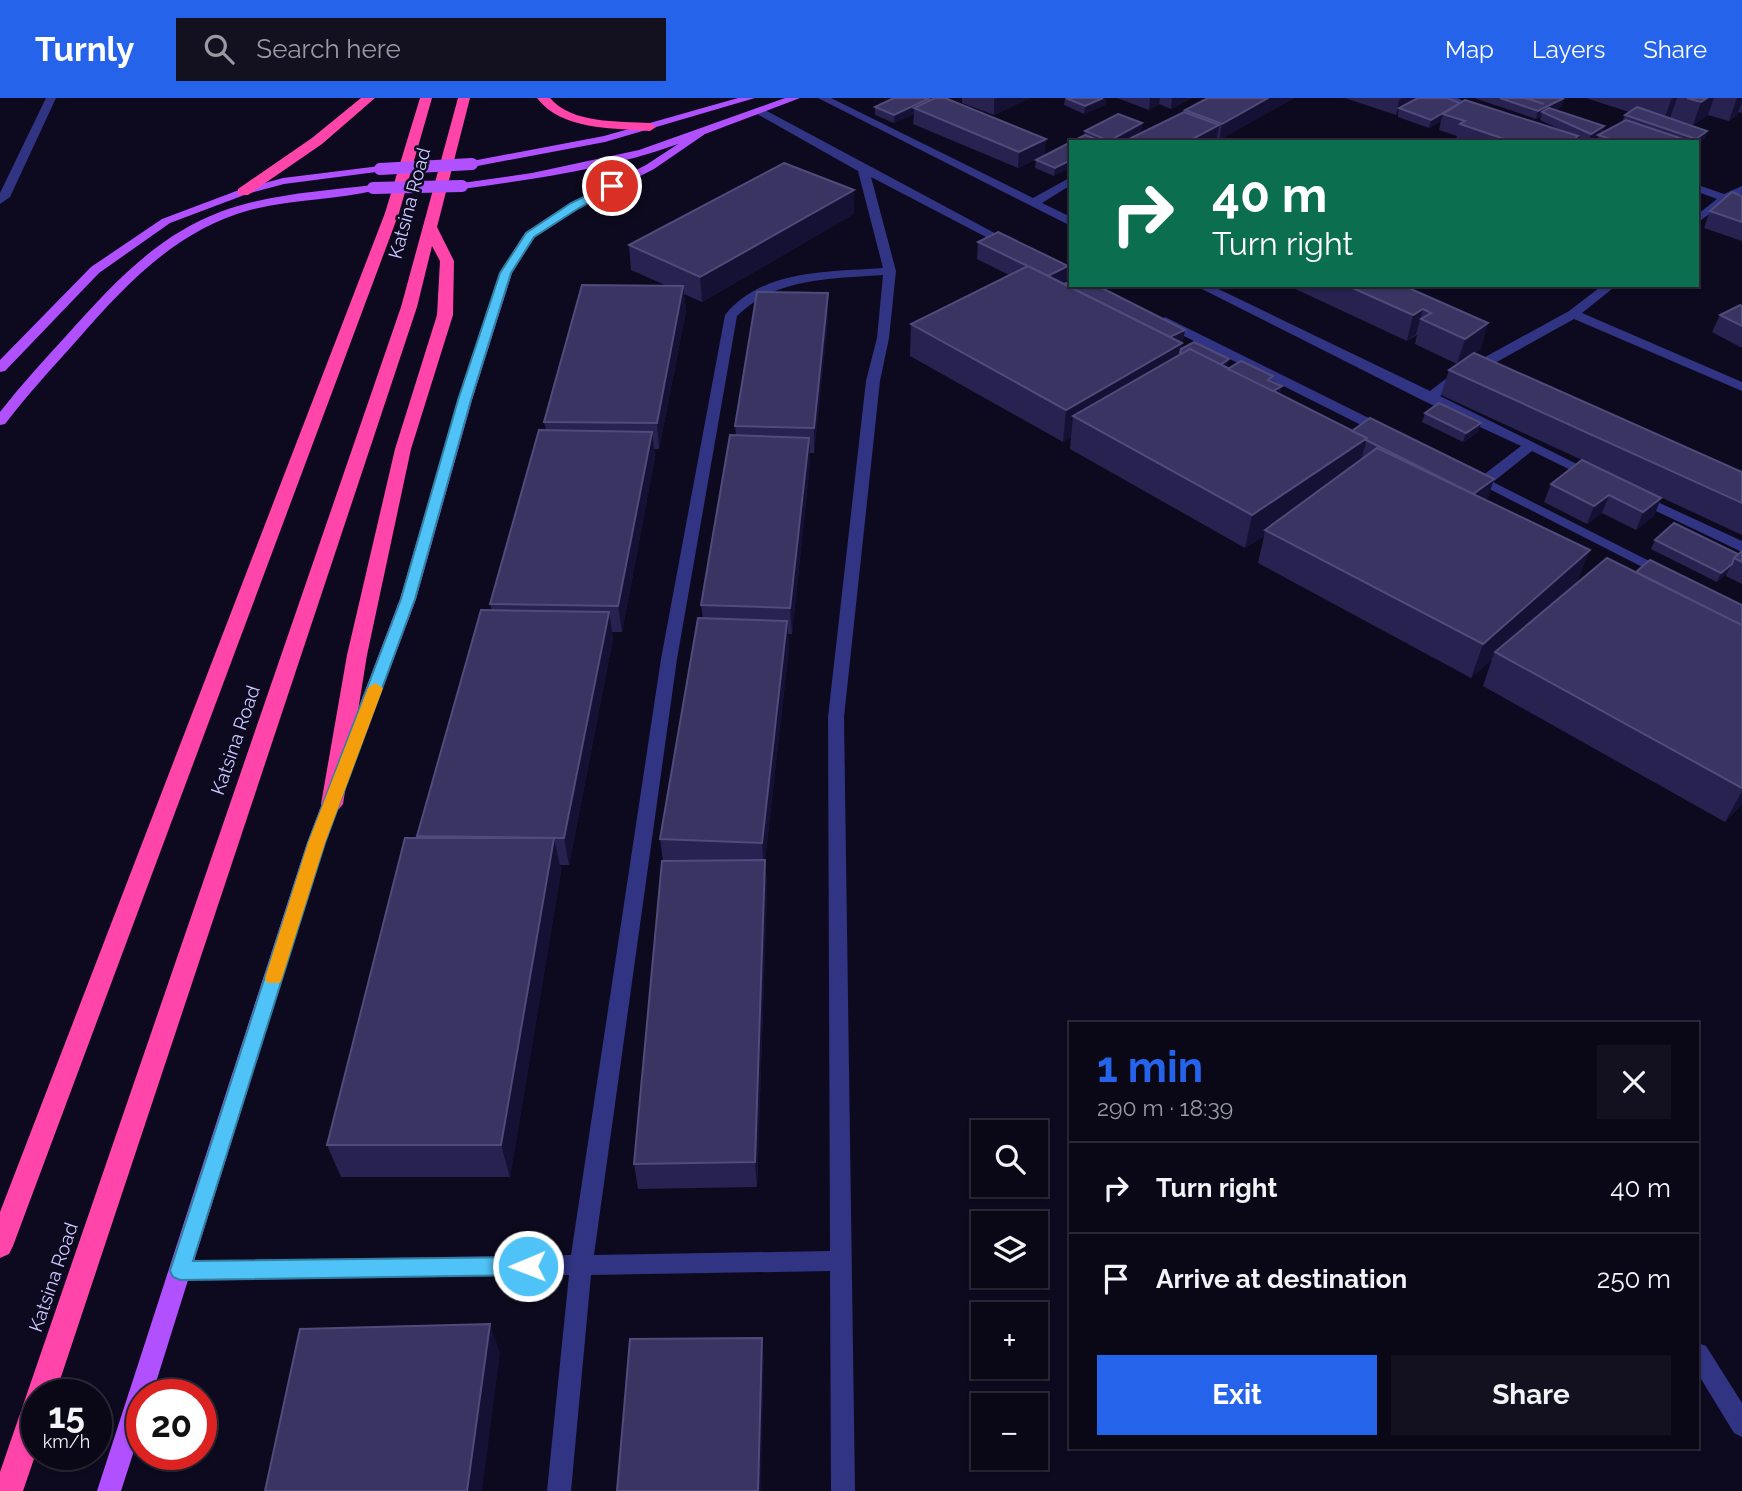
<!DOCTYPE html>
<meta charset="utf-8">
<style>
body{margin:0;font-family:Raleway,sans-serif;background:#131120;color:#f1f3f6;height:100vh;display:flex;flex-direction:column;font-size:26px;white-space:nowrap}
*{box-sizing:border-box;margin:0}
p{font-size:23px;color:#999aa1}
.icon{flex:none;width:38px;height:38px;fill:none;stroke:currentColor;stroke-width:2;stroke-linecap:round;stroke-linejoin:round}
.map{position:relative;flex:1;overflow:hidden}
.panel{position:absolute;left:1069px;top:924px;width:630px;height:427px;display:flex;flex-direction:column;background:#0a0817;border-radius:0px;box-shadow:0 2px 5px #0004,0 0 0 2px #2a2936}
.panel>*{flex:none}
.banner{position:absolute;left:1069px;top:42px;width:630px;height:147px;border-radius:0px;box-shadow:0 2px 5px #0004,0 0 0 2px #2a2936;background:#0b6e4f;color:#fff;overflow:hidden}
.controls{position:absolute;left:971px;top:1022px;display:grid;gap:14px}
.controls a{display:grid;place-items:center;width:77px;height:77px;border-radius:0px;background:#0a0817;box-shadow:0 2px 5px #0004,0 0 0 2px #2a2936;font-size:35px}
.speed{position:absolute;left:21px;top:1281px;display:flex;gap:14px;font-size:35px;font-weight:700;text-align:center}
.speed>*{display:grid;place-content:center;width:91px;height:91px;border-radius:50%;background:#0a0817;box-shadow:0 2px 5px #0004,0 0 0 2px #2a2936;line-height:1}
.speed small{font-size:18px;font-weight:400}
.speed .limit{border:10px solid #d22;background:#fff;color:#111}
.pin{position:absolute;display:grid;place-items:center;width:60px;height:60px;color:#fff;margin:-30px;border:4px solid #fff;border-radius:50%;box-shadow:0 2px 7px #0007}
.me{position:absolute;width:77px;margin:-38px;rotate:269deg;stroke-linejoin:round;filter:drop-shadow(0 0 5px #0008)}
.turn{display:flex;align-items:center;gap:24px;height:147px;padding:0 28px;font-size:32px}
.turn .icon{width:91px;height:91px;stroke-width:2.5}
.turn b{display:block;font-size:49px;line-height:60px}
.round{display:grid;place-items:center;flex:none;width:74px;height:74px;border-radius:0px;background:#131120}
.summary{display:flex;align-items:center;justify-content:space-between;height:119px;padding:0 28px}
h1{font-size:42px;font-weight:700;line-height:52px;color:#2563eb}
.primary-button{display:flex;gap:14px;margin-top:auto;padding:14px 28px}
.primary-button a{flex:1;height:80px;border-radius:0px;background:#2563eb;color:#fff;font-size:28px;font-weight:700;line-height:80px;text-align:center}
.primary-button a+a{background:#131120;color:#f1f3f6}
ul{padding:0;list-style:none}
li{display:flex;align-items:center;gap:21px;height:91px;padding:0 28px;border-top:2px solid #2a2936}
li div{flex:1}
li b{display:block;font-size:26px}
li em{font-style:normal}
header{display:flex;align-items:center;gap:42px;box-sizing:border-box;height:98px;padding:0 35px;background:#2563eb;color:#fff}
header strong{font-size:33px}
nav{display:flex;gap:38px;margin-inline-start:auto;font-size:24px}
.search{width:490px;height:63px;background:#131120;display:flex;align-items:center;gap:18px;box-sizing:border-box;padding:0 24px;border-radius:0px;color:#999aa1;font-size:26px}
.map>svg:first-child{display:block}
</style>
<header>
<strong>Turnly</strong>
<div class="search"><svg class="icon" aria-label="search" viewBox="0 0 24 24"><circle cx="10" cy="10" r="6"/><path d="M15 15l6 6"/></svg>Search here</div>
<nav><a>Map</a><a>Layers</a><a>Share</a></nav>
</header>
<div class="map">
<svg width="1742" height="1393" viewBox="0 0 1742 1393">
<rect width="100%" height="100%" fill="#0d0a1f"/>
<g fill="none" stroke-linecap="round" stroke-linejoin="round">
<g fill="#313482" fill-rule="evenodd">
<polygon points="46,0 56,0 10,99 0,106 0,95"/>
<polygon points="818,0 831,0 1033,100 1071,79 1071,87 1042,105 1071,119 1071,128"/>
<polygon points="1442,0 1457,0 1485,12 1476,14"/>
<path d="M757,12H765L1017,147L1007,150L871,79L896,173L889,240L880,283L844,619L855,1393H831L830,1173L591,1177L571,1393H547L569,1177L180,1183L172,1180L169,1173L172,1166L180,1163L571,1157L661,561L725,217C762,171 829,174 883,170L858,73L757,16ZM883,177L877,240L866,283L828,619L830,1153L594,1157L677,561L737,218C776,179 832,181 883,177Z"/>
<polygon points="1698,87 1724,96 1742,88 1742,96 1735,99 1742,102 1742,109 1727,104 1698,124 1698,116 1717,101 1698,94"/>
<polygon points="1194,187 1210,187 1430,293 1447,280 1569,213 1603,187 1617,187 1582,215 1742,284 1742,293 1574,221 1457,286 1440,298 1601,378 1599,381 1589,381 1532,353 1493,384 1673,475 1670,478 1660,478 1464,378 1471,374 1482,378 1521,348 1424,303"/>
<polygon points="1165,219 1389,330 1391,333 1389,336 1379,336 1160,226 1159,223"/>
<polygon points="1638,395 1742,443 1742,454 1633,402 1631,399"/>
<polygon points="1698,1245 1706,1248 1742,1305 1742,1339 1734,1335 1698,1276"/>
</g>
<g fill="#b150ff" fill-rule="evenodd">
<polygon points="738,0 755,0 605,44 472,69 466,66 472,63 604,38"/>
<path d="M785,0H800L705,36L654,71L579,109L534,139L512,175L472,302L416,501L325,745L152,1297H142V1328L121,1393H97L307,745L400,501L458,302L500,175L526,134L571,105L646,67L678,46C609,71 534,81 462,91L456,88L462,85L532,75L639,52Z"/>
<polygon points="380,68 384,69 384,73 284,86 247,96 170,125 99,175 5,273 0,274 0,262 91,169 162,121 239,92 283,80"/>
<path d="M373,87L379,90L377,92C335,102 292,101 250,112C177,132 127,185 78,241C53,269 28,296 5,326L0,327V314C21,287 44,262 67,237C111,188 156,138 220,114C269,96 322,93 373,87Z"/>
</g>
<g fill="#f4a" fill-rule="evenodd">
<polygon points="361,0 375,0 322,46 248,97 238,97 238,91 312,40"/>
<polygon points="420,0 432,0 399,115 13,1148 9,1156 0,1160 0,1114 385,115"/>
<polygon points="458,0 470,0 437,129 454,163 453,217 411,351 367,557 343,706 339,711 332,714 325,711 321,706 347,557 395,351 437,217 440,163 432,148 417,209 55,1297 37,1297 37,1352 23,1393 0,1393 0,1374 401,209"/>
<path d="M537,0H550C572,26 618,23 650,25L656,29L650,33C612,30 561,32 537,0Z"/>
</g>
<g stroke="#b150ff" stroke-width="12">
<polyline points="380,71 472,66"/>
<polyline points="373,90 462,88"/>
</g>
</g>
<g fill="#27224f">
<polygon points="946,0 1046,41 1044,57 1018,70 913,26 914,16 894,25 875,17 875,9"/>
<polygon points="962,0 1030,0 994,17 962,5"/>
<polygon points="1065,0 1106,0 1105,7 1084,16 1064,7"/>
<polygon points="1117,0 1192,0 1171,11 1159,6 1149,12"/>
<polygon points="1294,0 1219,42 1217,41 1217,44 1125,44 1185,14 1185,12"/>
<polygon points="1345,0 1447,0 1570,36 1540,22 1541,19 1536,21 1474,0 1565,0 1562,8 1555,12 1604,28 1602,36 1622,24 1625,17 1629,14 1586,0 1742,0 1742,15 1738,14 1737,17 1729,23 1708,17 1693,27 1669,20 1707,33 1704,41 1698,46 1698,44 1596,44 1598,38 1589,44 1578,39 1576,44 1461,44 1456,42 1457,38 1439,32 1441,23 1429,30 1398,19 1398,16 1396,17"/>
<polygon points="1142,25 1141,33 1121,44 1071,44 1084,37 1085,33"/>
<polygon points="1071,44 1054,78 1035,70 1036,62"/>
<polygon points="1742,98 1742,143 1704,130 1710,113"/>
<polygon points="854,116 702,204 684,196 686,213 659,351 654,351 655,359 622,534 612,534 613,540 569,767 560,767 561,773 510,1079 341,1079 327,1047 418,740 417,738 492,512 490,506 546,332 544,324 667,188 631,172 629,147"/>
<polygon points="978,144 1068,168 1066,185 1185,232 1181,251 1227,270 1272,284 1280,297 1352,333 1494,381 1488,399 1485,401 1577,485 1636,474 1742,507 1742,706 1725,724 1483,588 1492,561 1471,580 1258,465 1264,438 1245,450 1070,351 1071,339 1063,344 910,258 911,226 1009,177 977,161"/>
<polygon points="1287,187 1402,187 1481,251 1474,255 1742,374 1742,437 1628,384 1661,400 1654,418 1636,432 1602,415 1587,426 1544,404 1551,386 1582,362 1441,297 1449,272 1457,266 1415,246 1417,237 1407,243"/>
<polygon points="828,195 828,220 814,355 809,355 810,365 792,536 788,536 789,549 765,762 767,788 757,1089 638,1091 634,1066 663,763 660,741 703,520 701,507 736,338 735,328"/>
<polygon points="1742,208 1742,250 1712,234 1720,217"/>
<polygon points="1425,315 1481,325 1478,334 1463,344 1422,324"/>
<polygon points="1655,442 1738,456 1742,453 1742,486 1726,478 1727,475 1717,484 1651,451"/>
</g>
<g fill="#151134">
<polygon points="930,0 947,0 920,13 914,10 914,16 894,25 894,17"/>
<polygon points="998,0 1030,0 994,17 994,1"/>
<polygon points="1103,0 1106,0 1105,7 1084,16 1085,8"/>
<polygon points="1150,0 1160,0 1159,6 1149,12"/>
<polygon points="1172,0 1192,0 1171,11"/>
<polygon points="1268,0 1294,0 1219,42 1222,26"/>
<polygon points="1402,0 1423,0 1399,10 1398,16 1396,17 1399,2"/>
<polygon points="1565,0 1562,8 1546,16 1542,14 1541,19 1536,21 1538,13"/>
<polygon points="1673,0 1677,0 1670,20 1663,25 1671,2"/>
<polygon points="1707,0 1714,0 1708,17 1693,27 1701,4"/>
<polygon points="1737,0 1742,0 1742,4 1737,17 1729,23"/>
<polygon points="1461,5 1443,16 1441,23 1429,30 1431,22"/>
<polygon points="1142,25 1141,33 1121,44 1109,44 1109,43"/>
<polygon points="1219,27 1216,44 1187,44"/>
<polygon points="1604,28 1601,36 1589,44 1591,36"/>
<polygon points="1707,33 1704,41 1698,46 1698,44 1695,44 1696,41"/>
<polygon points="1046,41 1044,57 1018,70 1019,54"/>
<polygon points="1071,62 1071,70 1054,78 1055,70"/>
<polygon points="854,92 854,116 702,204 700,179"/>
<polygon points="1068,168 1066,186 1046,196 1047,179"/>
<polygon points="683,188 686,213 659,351 657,325"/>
<polygon points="828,195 828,220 814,355 814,330"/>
<polygon points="1423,211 1416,236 1407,243 1413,217"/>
<polygon points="1488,225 1481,251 1457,266 1465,241"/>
<polygon points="1185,232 1177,277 1073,318 1071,339 1063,344 1066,312 1167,241"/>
<polygon points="1229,261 1227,270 1212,271"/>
<polygon points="1282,288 1280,297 1267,298"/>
<polygon points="1481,325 1478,334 1463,344 1466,335"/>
<polygon points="652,334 655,359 622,534 618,508"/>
<polygon points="809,340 810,365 792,536 790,510"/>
<polygon points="1367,340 1358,373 1265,432 1264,438 1245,450 1252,417"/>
<polygon points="1494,381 1488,399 1467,414 1473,396"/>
<polygon points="1609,397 1602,415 1587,426 1594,408"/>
<polygon points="1661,400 1654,418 1636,432 1643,414"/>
<polygon points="1590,452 1577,485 1495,554 1492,561 1471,580 1483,546"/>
<polygon points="1732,466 1727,475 1717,484 1721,475"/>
<polygon points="609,514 613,540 569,767 564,740"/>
<polygon points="787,523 789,549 764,771 762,745"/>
<polygon points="1742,693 1742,706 1725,724"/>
<polygon points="554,740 561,773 510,1079 501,1047"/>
<polygon points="765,762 767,788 757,1089 755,1064"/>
<polygon points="490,1226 500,1255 482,1393 467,1393"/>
<polygon points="762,1240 764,1263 761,1393 758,1393"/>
</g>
<g fill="#393462" stroke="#504b7b" stroke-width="2">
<polygon points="894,0 930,0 894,17 875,9"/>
<polygon points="935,0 945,0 1046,41 1019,54 914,10"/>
<polygon points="1066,0 1103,0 1085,8"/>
<polygon points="1208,0 1268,0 1222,26 1185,12"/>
<polygon points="1418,0 1447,0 1460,5 1431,22 1399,10"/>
<polygon points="1500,0 1525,0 1544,6 1527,0 1564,0 1538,13"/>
<polygon points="1687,0 1707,0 1701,4"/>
<polygon points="1465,2 1578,38 1571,44 1513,44 1460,26 1465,23 1443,16"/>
<polygon points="1637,9 1707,33 1696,41 1625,17"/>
<polygon points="1549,10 1604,28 1591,36 1542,14"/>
<polygon points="1184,14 1219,27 1187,44 1125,43"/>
<polygon points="1118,16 1142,25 1109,43 1085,33"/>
<polygon points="1626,22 1680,40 1675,44 1619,44 1598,37"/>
<polygon points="1085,37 1103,44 1071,44"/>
<polygon points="1071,44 1071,62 1055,70 1036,62"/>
<polygon points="784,65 854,92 700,179 629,147"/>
<polygon points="1732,94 1742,98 1742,124 1710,113"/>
<polygon points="998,134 1068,168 1048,178 978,144"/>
<polygon points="1028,168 1182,245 1066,312 911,226"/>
<polygon points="1071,183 1071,187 1096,187 1185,232 1170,239 1064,186"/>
<polygon points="582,187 683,188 657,325 544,324"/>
<polygon points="1346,187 1402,187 1488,225 1465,241 1421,221 1431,215 1423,211 1413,217"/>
<polygon points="757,194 828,195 814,330 735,328"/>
<polygon points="1740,207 1742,208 1742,228 1720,217"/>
<polygon points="1194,244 1229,261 1220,267 1190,251 1182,256 1180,255 1181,251"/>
<polygon points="1190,251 1367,340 1252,417 1073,318"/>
<polygon points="1474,255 1742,374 1742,405 1449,272"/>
<polygon points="1241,263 1273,278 1268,282 1282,288 1273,293 1228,271"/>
<polygon points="1439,305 1481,325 1466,335 1425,315"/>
<polygon points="1370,320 1494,381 1473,396 1366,342 1367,340 1352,333"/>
<polygon points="539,332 652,334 618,508 490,506"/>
<polygon points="730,337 809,340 790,510 701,507"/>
<polygon points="1377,350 1590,452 1483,546 1265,432"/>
<polygon points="1582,362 1661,400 1643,414 1609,397 1594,408 1551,386"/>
<polygon points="1674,425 1738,456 1734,460 1732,466 1721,475 1655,442"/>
<polygon points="1742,453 1742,464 1734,460"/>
<polygon points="1607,460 1742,527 1742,690 1495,554"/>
<polygon points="1650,462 1742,507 1742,527 1636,474"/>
<polygon points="481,512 609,514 564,740 417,738"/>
<polygon points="698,520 787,523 762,745 660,741"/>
<polygon points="405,740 554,740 501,1047 327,1047"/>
<polygon points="765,762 755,1064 634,1066 662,763"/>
<polygon points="490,1226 467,1393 265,1393 300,1231"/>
<polygon points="762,1240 758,1393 617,1393 630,1241"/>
</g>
<polygon fill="#4fc3f7" stroke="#337fa1" stroke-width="2" points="612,85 617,88 616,90 579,110 534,139 511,175 471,302 415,501 325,745 193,1163 528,1159 535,1162 538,1168 535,1175 528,1177 180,1182 173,1179 170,1173 308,745 401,501 458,302 500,175 526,135 571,105"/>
<polygon fill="#f59e0b" points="375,585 383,590 325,745 282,880 280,885 267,885 265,880 308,745 368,590"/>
<g text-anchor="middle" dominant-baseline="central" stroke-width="5" stroke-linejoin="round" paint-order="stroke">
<g font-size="19" fill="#cbc9ff" stroke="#0d0a1f">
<text transform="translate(409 105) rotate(-75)">Katsina Road</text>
<text transform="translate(235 642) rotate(-71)">Katsina Road</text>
<text transform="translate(53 1179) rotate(-71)">Katsina Road</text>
</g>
</g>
</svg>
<div class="controls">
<a><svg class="icon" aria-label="search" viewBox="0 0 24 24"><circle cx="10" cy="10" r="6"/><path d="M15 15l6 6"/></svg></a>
<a><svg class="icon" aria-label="layers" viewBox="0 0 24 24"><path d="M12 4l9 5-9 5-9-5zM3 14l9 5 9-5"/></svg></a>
<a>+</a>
<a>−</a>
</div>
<div class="speed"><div>15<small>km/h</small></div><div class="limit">20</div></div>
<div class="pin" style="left:612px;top:88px;background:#d93025"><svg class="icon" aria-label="arrive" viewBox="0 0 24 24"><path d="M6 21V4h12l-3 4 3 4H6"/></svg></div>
<svg class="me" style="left:528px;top:1168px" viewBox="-20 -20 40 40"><circle r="17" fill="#4fc3f7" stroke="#fff" stroke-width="3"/><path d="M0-11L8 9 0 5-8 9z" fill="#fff"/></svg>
<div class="banner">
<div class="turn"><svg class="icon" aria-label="right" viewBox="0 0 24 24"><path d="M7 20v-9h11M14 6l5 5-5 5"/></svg><div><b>40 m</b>Turn right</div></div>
</div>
<section class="panel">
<div class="summary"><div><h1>1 min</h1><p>290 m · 18:39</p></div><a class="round"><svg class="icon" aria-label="close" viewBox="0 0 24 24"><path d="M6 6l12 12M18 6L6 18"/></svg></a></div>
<ul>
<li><svg class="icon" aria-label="right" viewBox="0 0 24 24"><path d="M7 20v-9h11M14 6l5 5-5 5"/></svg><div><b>Turn right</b></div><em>40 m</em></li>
<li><svg class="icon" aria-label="arrive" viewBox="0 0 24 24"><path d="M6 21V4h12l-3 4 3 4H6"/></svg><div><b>Arrive at destination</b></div><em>250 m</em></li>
</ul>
<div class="primary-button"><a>Exit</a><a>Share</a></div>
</section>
</div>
